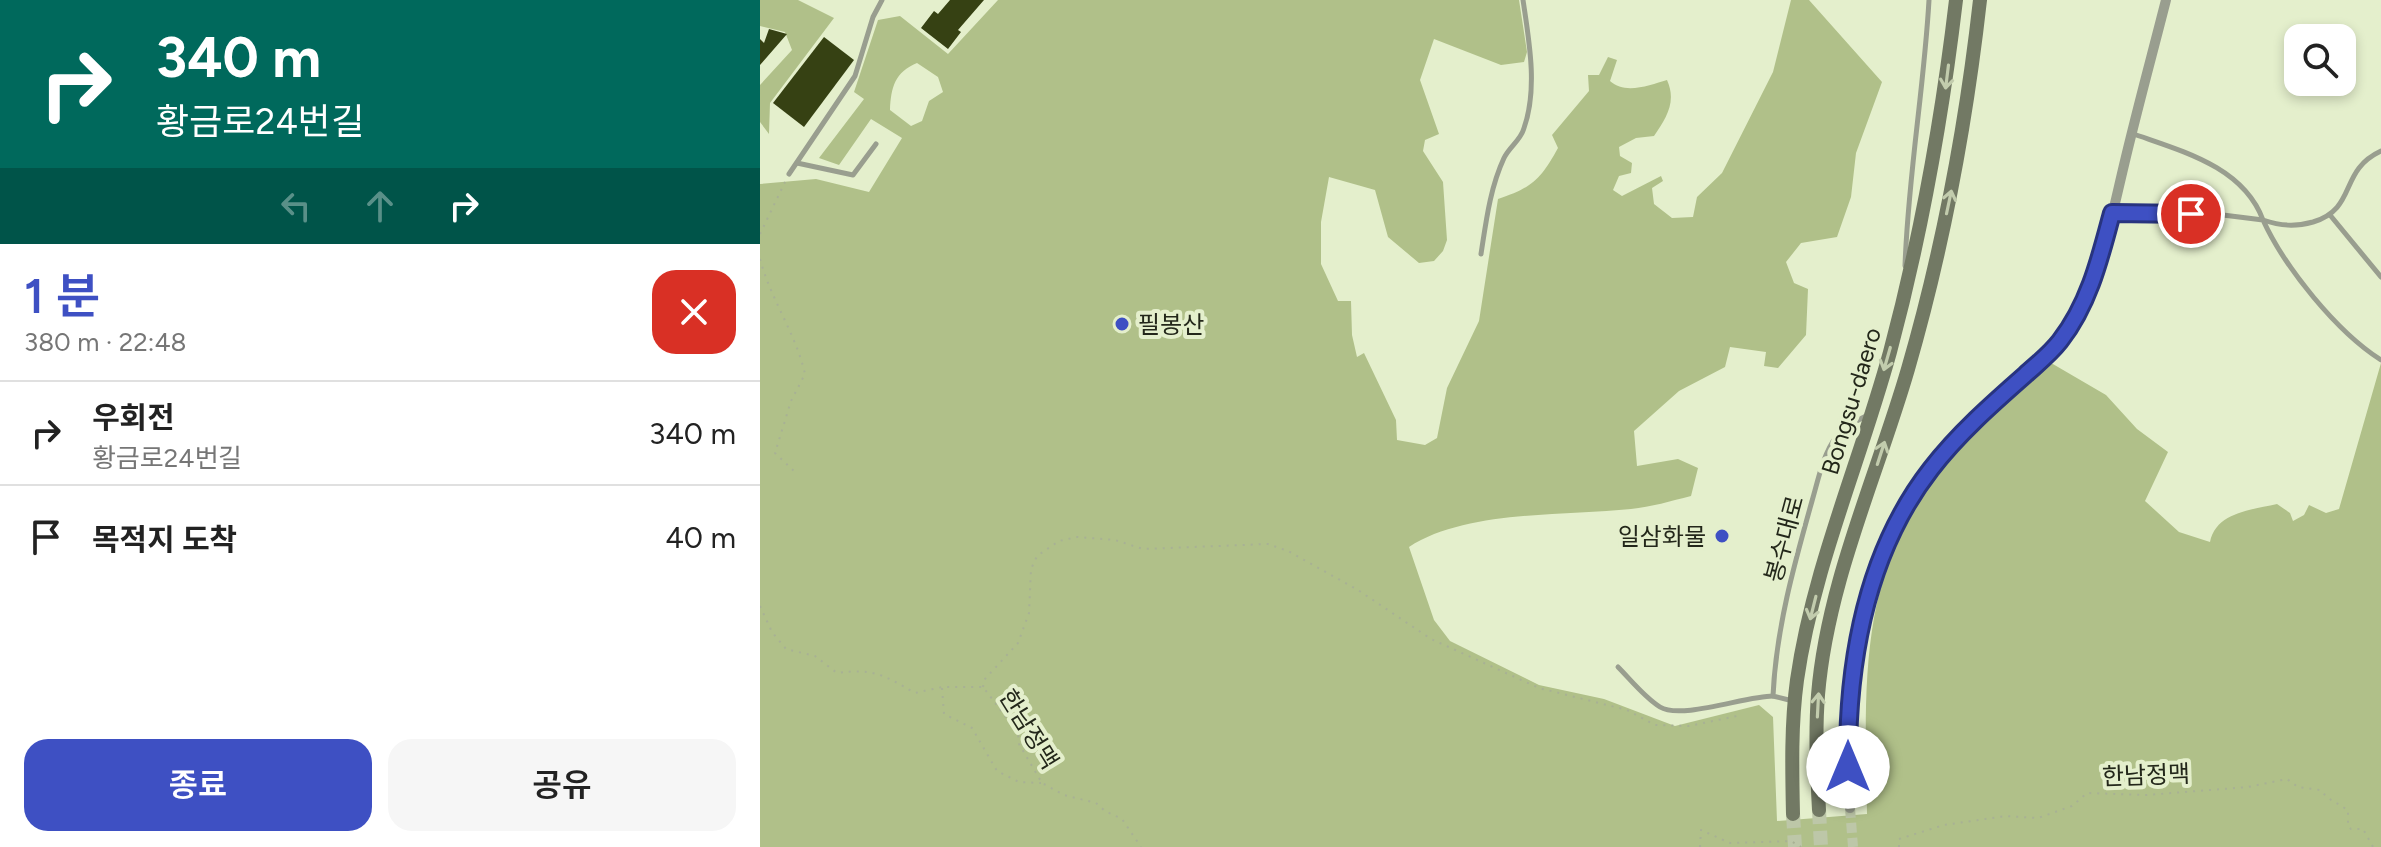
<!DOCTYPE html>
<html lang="ko">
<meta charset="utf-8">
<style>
body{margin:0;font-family:Figtree,"Noto Sans KR",sans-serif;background:#f6f6f6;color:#222;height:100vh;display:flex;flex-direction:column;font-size:30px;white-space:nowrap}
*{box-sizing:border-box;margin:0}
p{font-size:26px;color:#767676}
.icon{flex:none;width:44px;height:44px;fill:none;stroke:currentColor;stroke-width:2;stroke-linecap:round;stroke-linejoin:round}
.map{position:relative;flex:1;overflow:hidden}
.details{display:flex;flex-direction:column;background:#fff;width:760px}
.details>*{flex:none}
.guide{background:#00695c;color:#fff;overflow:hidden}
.controls{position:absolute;left:1524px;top:24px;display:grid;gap:16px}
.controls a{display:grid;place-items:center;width:72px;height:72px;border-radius:16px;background:#fff;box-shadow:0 4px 12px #0003;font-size:40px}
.pin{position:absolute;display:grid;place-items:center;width:68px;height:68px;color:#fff;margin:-34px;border:4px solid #fff;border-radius:50%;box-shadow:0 2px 8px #0007}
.me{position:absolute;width:88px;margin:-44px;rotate:0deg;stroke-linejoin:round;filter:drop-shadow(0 0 6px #0008)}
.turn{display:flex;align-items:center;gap:28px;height:168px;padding:0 24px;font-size:36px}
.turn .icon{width:104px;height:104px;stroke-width:2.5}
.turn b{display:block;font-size:56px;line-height:68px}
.lanes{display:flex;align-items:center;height:76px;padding:0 24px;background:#0003;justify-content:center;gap:40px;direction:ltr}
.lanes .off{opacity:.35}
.round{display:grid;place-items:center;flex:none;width:84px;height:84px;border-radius:24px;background:#f6f6f6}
.headline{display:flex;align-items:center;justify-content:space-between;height:136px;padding:0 24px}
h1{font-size:48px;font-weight:600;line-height:60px;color:#3e50c3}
.cta{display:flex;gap:16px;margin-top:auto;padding:16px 24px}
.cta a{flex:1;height:92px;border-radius:24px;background:#3e50c3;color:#fff;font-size:32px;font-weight:600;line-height:92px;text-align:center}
.cta a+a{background:#f6f6f6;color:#222}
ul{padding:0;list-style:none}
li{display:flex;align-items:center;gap:24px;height:104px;padding:0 24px;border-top:2px solid #e0e0e0}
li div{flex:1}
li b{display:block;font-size:30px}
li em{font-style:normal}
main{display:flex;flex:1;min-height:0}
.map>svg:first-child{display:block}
</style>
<main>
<section class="details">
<div class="guide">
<div class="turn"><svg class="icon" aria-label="right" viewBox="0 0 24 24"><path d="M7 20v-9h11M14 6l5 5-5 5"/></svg><div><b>340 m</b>황금로24번길</div></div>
<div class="lanes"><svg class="icon off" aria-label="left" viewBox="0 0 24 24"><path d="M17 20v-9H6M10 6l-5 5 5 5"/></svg><svg class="icon off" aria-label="ahead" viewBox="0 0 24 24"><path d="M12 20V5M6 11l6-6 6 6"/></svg><svg class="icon" aria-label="right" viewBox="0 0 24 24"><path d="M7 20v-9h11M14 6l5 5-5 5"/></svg></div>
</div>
<div class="headline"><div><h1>1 분</h1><p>380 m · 22:48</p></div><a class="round" style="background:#d93025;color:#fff"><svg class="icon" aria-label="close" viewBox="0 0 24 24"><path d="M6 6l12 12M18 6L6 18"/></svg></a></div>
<ul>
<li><svg class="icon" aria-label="right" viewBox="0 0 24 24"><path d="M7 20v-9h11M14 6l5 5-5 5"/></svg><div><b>우회전</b><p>황금로24번길</p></div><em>340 m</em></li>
<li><svg class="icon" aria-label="arrive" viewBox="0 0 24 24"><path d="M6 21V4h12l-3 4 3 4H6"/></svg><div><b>목적지 도착</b></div><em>40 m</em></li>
</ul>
<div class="cta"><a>종료</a><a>공유</a></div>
</section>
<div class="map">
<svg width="1621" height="847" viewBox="0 0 1621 847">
<rect width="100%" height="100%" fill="#e4efcc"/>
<g fill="#b0c089" fill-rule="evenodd">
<polygon points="0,0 38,0 74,18 10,103 9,134 0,122 0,85 32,50 25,32 0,26"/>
<path d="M238,0H759L767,52L764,62L741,65L674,39L660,80L679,134L665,140L663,151L683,182L687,240L683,251L674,261L659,263L628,237L615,190L569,177L561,222V264L578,301H591L592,335L597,357L604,353L636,420L637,440L665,445L677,438L687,388L719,321L738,199C772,188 781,179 798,148L792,135L829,91L828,75H839L848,57L857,60L850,81C865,95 890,85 907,80C917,102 906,118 894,136L876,138L859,147L860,156L872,163L871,173L859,176L853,190L862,196L901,176L903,181L892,188L894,204L912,218L933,217L937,197L962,173L1013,72L1031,0H1049L1122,82L1096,153L1091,197L1077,237L1041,243L1026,262L1034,283L1048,289L1046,335L1018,368L1004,366L1006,352L970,347L965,367L919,391L874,431L877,466L918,459L938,468L931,496C911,501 891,507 871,509C804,516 706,510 649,547L674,620L690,641L779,685L844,699L915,726L999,705L1013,717L1017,821L1107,814C1105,693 1097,576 1176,474C1208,432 1249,397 1286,360L1346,395L1377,429L1408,452L1385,501L1419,532L1450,542C1456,512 1492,510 1517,504L1530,513L1533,521L1544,515L1549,505L1566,513L1579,509L1621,363V847H0V184L56,179L109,192L142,138L111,119L79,165L59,158L104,99L94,92L118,20L140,16L188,54ZM157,63L178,77L183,92L169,101L162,121L151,126L130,110C131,87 135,72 157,63Z"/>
</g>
<g fill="#364113">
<polygon points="190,0 224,0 198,30 201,32 188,49 161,28 174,11 178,14"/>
<polygon points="9,29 27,34 0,65 0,39 4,43"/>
<polygon points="64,37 94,60 44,127 13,103"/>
</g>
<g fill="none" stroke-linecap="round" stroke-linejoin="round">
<polyline stroke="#bdc7a8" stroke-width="10" stroke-dasharray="10 5" stroke-linecap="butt" points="1090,808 1093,847"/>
<g stroke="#bdc7a8" stroke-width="14" stroke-dasharray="14 7" stroke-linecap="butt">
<polyline points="1059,810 1061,847"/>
<polyline points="1033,814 1035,847"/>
</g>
<g stroke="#a8b194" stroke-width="2" stroke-dasharray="2 6" stroke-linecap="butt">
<polyline points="0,234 25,182"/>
<path d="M0,259C11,300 36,334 45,374L31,401L15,453L35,472"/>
<path d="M0,606L12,632L26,649L55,656L77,673C113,668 124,675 155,693L182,687H223L258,733L259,744L282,783L304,795L336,803L345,811L362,819L381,847"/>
<polyline points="223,687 224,680 258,643 269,613 271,569 277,556 299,541 317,537 355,540 383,549 508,544 528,551 598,590 671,639 779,688 867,710 895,725 929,726 977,716"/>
<polyline points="182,688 184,714 212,728 237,771 259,782 281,783"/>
<polyline points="940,847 941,830 970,843 1031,841 1041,847"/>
<polyline points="1139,847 1139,839 1184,825 1246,816 1278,818 1312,806 1327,793 1387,795 1488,787 1527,779 1538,787 1560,790 1568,798 1588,810 1588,826 1591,829 1603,829 1613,847"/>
</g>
<g stroke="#999e8f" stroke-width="5">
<path d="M1371,133C1421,151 1483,166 1503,220C1521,226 1535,227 1553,222C1598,208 1578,171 1621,151"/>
<polyline points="37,163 93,175 116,144"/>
<polyline points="29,174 95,76 113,17 122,0"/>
<path d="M1353,213L1455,214L1503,220C1525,268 1577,332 1621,360"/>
<polyline points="1570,215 1621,277"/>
<path d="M721,254C726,222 730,188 744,158C749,147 761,140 764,128C778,89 769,40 763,0"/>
<path d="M1145,266C1148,176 1164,89 1169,0"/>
<path d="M858,667C871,680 884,697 900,707C921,720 986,696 1013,696"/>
<path d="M1033,701L1013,696C1016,629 1034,565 1052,501C1058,481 1063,454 1076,437C1084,427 1095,422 1106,416"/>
</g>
<path stroke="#999e8f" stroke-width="10" d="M1090,808C1085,670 1100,541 1200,436C1238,396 1290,364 1317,315C1342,269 1352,215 1364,165C1377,110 1392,55 1406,0"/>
<g stroke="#727964" stroke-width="14">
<path d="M1059,810C1057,772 1055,734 1058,695C1067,583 1117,476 1148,369C1183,248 1206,125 1220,0"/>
<path d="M1033,814C1032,769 1031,724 1037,680C1053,568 1100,462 1130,352C1161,236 1182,119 1196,0"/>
</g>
</g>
<defs><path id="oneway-shaft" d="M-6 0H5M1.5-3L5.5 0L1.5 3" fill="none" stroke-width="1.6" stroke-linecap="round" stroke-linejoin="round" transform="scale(2)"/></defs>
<g stroke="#c2ccad">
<use href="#oneway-shaft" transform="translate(1187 77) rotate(97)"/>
<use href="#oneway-shaft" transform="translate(1189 202) rotate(-78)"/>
<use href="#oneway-shaft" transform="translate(1127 359) rotate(106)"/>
<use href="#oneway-shaft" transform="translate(1121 453) rotate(-72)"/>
<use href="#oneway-shaft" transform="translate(1053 608) rotate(104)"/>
<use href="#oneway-shaft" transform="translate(1058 705) rotate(-87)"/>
</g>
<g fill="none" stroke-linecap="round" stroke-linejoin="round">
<g stroke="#28347f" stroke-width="20">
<path id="route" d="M1088,767C1087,662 1105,554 1171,469C1198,434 1232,404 1265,375C1277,364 1290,354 1300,341C1329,304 1340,258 1352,213L1431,214"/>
</g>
<use href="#route" stroke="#3e50c3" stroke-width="14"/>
</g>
<g fill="#3e50c3" stroke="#e4efcc" stroke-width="3">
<circle cx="362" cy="324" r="8"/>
<circle cx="962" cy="536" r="8"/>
</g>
<g text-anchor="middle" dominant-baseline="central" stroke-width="8" stroke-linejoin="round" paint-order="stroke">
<g font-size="24" fill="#23271a" stroke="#e4efcc" text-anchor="start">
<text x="378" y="324">필봉산</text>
<text x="946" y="536" text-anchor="end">일삼화물</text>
</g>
<g font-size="24" fill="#23271a" stroke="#e4efcc">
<text transform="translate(1091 401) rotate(-73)">Bongsu-daero</text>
<text transform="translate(1024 539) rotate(-75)">봉수대로</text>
<text transform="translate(269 729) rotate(58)">한남정맥</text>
<text transform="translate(1386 775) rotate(-2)">한남정맥</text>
</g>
</g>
</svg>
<div class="controls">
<a><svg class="icon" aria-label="search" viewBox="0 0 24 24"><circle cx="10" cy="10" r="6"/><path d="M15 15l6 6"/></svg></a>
</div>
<div class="pin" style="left:1431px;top:214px;background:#d93025"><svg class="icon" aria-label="arrive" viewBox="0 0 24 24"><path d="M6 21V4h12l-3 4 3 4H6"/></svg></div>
<svg class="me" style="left:1088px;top:767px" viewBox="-20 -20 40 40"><circle r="19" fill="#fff"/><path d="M0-13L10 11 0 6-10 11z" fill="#3e50c3"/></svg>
</div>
</main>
